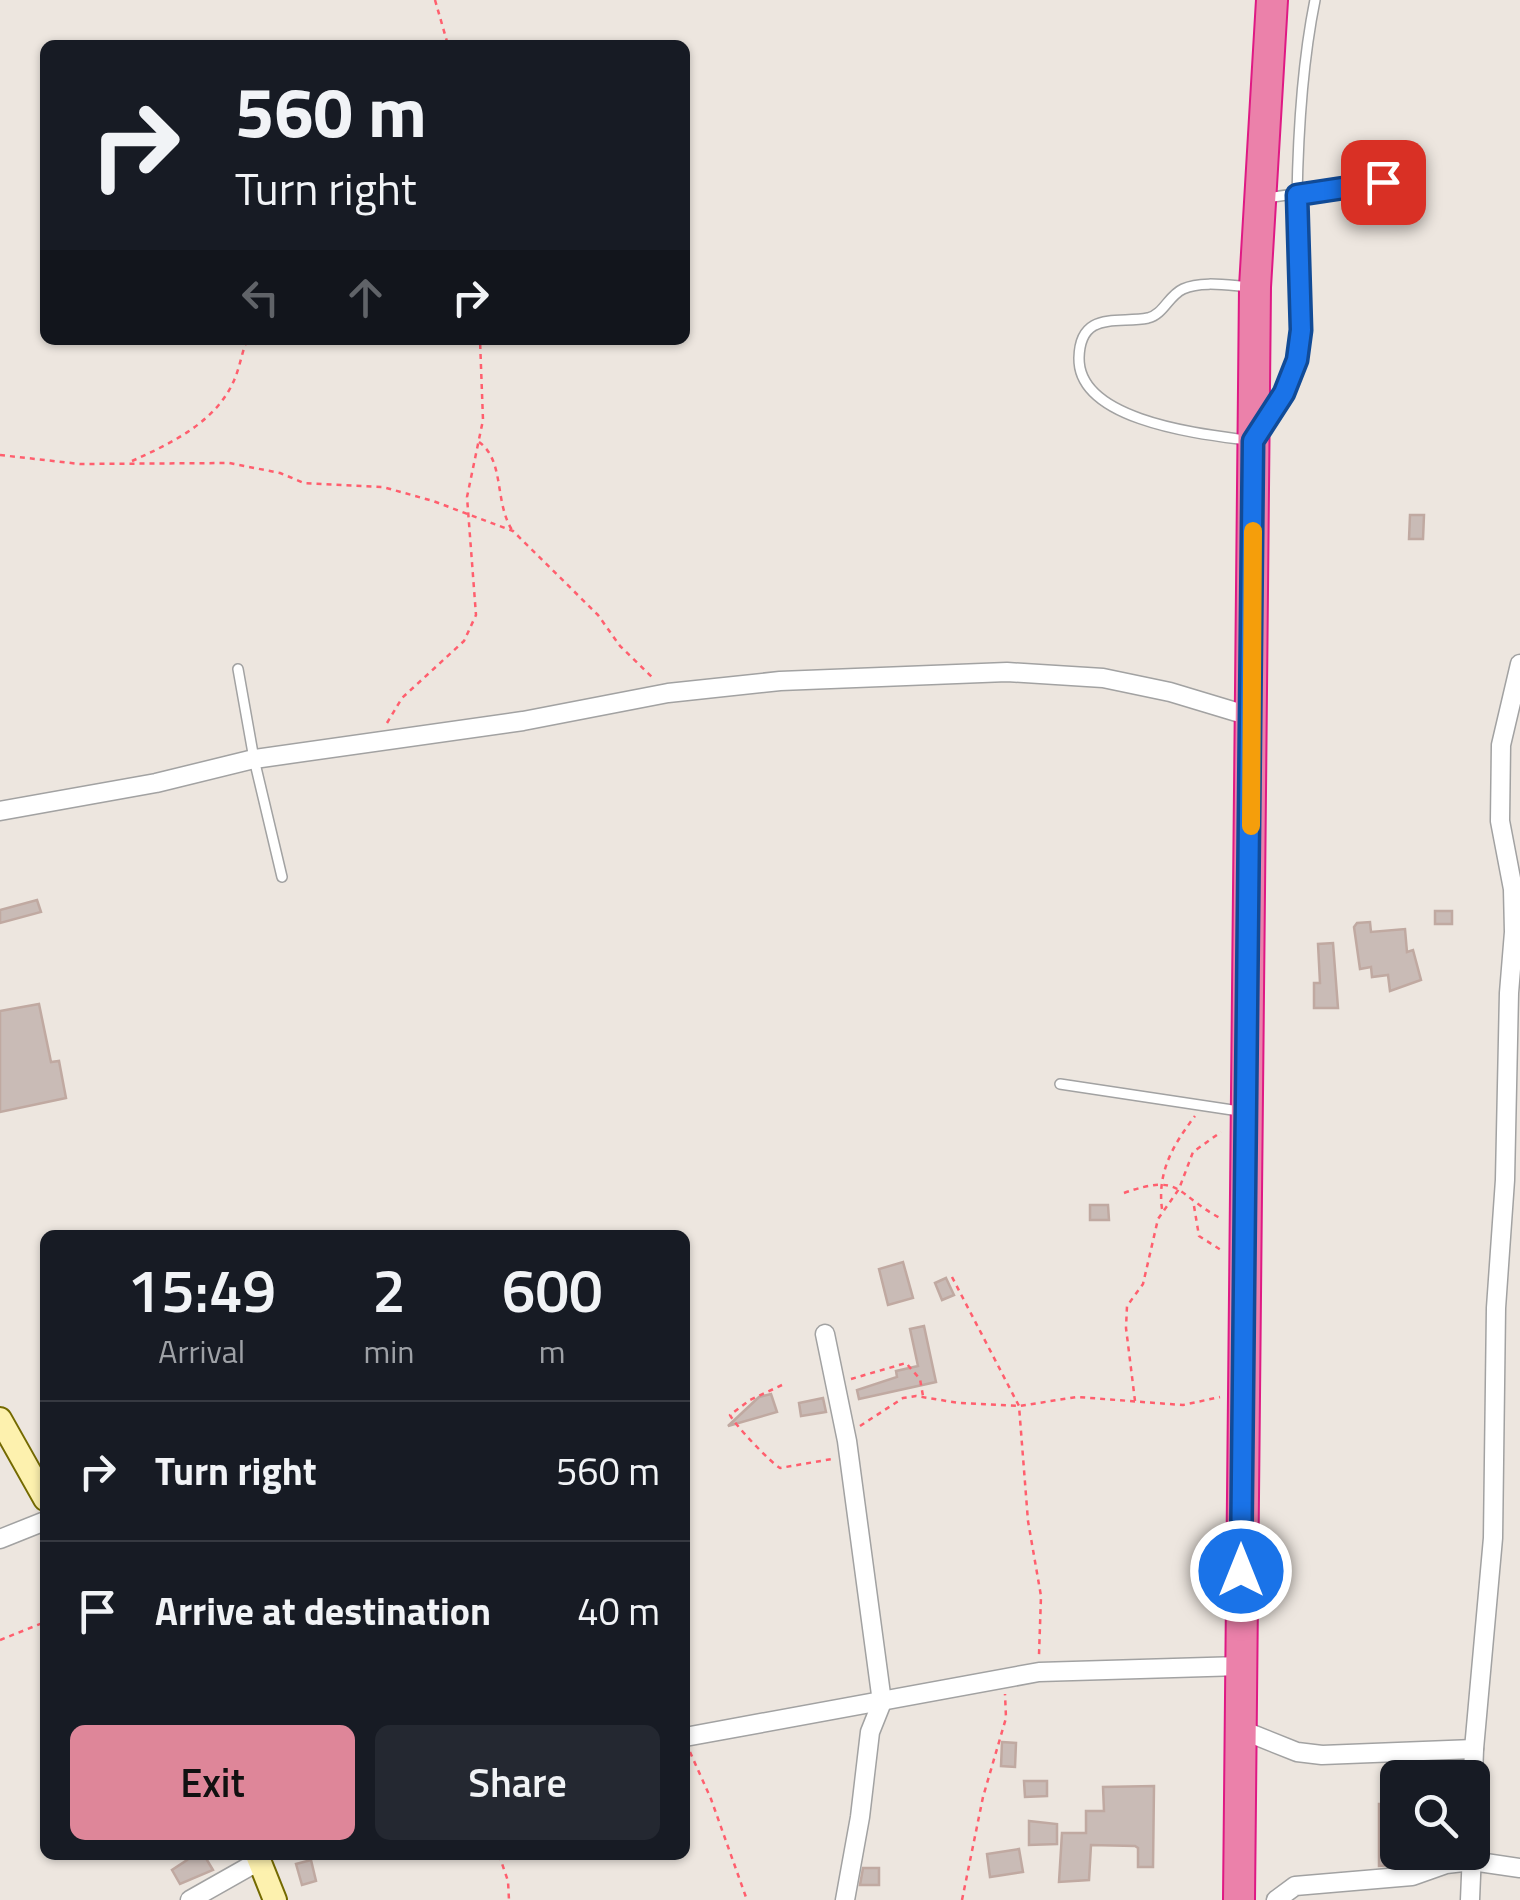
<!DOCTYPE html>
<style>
body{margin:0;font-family:"Titillium Web",sans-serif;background:#242831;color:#f1f3f6;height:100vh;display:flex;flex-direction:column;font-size:38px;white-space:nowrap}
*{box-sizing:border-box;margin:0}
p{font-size:32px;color:#9ea1a6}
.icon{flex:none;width:55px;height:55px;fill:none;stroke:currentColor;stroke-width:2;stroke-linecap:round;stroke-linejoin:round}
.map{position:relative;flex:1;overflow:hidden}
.details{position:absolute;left:40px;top:1230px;width:650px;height:630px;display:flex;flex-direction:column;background:#171b24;border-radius:15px;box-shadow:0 2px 8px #0004}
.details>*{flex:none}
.guide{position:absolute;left:40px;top:40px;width:650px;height:305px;border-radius:15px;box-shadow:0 2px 8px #0004;background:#171b24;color:#f1f3f6;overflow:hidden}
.buttons{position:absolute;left:1380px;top:1760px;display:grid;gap:20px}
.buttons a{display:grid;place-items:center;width:110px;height:110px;border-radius:15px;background:#171b24;box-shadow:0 2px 8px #0004;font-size:50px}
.pin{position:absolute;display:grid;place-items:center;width:85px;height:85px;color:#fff;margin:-42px;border-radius:20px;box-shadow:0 5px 15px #0006}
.me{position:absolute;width:110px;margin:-55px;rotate:0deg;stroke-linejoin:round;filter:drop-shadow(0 0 8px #0008)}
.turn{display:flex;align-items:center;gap:35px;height:210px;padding:0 30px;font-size:45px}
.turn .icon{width:130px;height:130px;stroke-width:2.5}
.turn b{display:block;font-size:70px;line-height:85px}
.lanes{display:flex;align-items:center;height:95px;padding:0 30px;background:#0003;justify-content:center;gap:50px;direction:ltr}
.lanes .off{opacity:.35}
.eta{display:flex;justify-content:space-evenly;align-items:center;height:170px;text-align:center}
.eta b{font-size:60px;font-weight:600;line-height:70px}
.action{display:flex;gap:20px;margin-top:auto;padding:20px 30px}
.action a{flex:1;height:115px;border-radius:15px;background:#de8699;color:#111;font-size:40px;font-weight:600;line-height:115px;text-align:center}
.action a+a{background:#242831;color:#f1f3f6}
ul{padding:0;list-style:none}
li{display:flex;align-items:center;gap:30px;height:140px;padding:0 30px;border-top:2px solid #363941}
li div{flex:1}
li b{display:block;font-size:38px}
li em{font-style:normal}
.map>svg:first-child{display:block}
</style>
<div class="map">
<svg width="1520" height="1900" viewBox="0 0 1520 1900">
<rect width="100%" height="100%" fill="#ede6df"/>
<g fill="#c9bbb6" stroke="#c0a9a1" stroke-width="2.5">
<polygon points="1410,515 1424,515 1423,539 1409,539"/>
<polygon points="37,900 41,912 0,923 0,910"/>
<rect x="1435" y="911" width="17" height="13"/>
<polygon points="1370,922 1371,932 1405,929 1407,952 1413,950 1421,980 1390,991 1388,975 1372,977 1371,967 1360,969 1354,927 1357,923"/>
<polygon points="1333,943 1338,1008 1314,1008 1314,983 1320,983 1318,944"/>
<polygon points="39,1004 51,1062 59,1061 66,1098 0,1112 0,1011"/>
<polygon points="1090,1205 1108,1205 1109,1220 1090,1220"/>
<polygon points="903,1262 913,1298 888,1305 879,1269"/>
<polygon points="946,1278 954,1295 942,1300 935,1283"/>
<polygon points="924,1326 936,1382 859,1399 857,1390 897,1377 896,1371 918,1366 910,1329"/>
<polygon points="771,1394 777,1412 728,1426 759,1397"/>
<polygon points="823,1398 826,1412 801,1416 799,1403"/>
<polygon points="1002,1742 1016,1743 1015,1767 1001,1766"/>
<polygon points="1024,1781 1047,1781 1047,1796 1025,1797"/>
<polygon points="1154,1786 1153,1867 1138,1867 1138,1848 1135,1846 1091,1845 1089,1880 1059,1882 1062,1833 1086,1833 1086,1811 1104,1811 1103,1787"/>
<polygon points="1379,1804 1398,1804 1398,1852 1409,1852 1409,1864 1379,1866"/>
<polygon points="1029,1821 1057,1824 1057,1844 1029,1845"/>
<polygon points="1019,1849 1023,1872 990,1877 987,1854"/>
<polygon points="184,1855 204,1855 213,1870 180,1884 172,1870 187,1860"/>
<polygon points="311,1860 316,1881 302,1885 296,1864"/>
<polygon points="863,1868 879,1868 879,1885 860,1885"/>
</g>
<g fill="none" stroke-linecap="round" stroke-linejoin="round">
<g stroke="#a2a2a2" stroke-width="12">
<g id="lane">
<polyline points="1266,198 1413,177"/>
<path d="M1264,426C1318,350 1295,284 1297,198C1298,137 1303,59 1315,0"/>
<path d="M1246,440C1201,434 1078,421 1079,358C1080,310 1118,324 1148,318C1164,314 1168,296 1183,289C1202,280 1232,286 1252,287"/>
<polyline points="238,669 254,759 282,877"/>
<polyline points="1060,1084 1239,1111"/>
</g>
</g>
<g stroke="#a2a2a2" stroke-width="21">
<g id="street">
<polyline points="0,811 156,783 254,759 523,721 668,693 780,681 1007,672 1103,678 1170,692 1253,717"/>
<polyline points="825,1334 847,1441 882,1702 870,1732 860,1817 845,1900"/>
<polyline points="0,1539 45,1521"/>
<polyline points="1242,1730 1297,1752 1322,1755 1474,1749"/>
<polyline points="685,1737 1039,1672 1241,1666"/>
<polyline points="1472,1803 1474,1749 1493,1538 1496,1308 1505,1180 1509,993 1514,932 1513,889 1500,821 1501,745 1520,664"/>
<polyline points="190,1900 259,1861"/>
<polyline points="1276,1900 1295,1886 1412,1876 1446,1864 1472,1861 1520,1868"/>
<polyline points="1470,1900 1472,1852"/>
</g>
</g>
<g stroke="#746a00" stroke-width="26">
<g id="secondary">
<polyline points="0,1419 45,1499"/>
<polyline points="257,1855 275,1900"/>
</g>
</g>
<g stroke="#df1984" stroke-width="34">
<polyline id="highway" points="1239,1900 1255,287 1272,0"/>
</g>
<g stroke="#ff5f6e" stroke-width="2.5" stroke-dasharray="5 5" stroke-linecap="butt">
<polyline points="435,0 448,45"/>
<path d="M479,442C505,461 494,501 512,530"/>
<polyline points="0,455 80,464 229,463 280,473 304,483 383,487 433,501 513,531 598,615 620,646 653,678"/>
<path d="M132,461C172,443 218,421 235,378C240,366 242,352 247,340"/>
<polyline points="387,723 402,698 464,641 476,615 467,497 483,420 480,340"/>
<path d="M1124,1193C1183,1172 1175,1195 1222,1219"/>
<polyline points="1194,1206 1199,1236 1221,1250"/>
<path d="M1162,1209C1157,1172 1173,1145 1195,1116"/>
<polyline points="952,1277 1019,1406 1028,1521 1041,1596 1039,1655"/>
<polyline points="851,1379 906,1363 920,1379 923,1396"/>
<path d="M782,1385L750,1400L730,1415C734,1424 771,1463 780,1468L832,1459"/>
<polyline points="1135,1401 1126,1328 1127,1306 1143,1284 1158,1219 1179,1189 1193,1152 1221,1132"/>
<polyline points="860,1426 903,1398 916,1396 959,1403 1019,1406 1077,1397 1183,1405 1220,1397"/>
<polyline points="0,1640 45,1622"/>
<polyline points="690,1752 711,1799 747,1900"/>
<polyline points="499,1855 508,1881 509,1900"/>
<polyline points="962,1900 983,1797 1006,1718 1005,1694"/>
</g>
<use href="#lane" stroke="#fff" stroke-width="9"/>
<use href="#street" stroke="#fff" stroke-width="18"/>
<use href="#secondary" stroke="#fdf1ae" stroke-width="22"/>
<use href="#highway" stroke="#eb81aa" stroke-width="30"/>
</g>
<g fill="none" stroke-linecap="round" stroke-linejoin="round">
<g stroke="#114b97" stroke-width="25">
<polyline id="route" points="1241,1571 1253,441 1284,393 1297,360 1301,330 1297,195 1383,182"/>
</g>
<use href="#route" stroke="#1a73e8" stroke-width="18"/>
<polyline stroke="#f59e0b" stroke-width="18" points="1251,826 1253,531"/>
</g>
</svg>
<div class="buttons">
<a><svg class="icon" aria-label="search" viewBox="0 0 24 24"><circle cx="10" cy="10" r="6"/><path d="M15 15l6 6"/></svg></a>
</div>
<div class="pin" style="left:1383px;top:182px;background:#d93025"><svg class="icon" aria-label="arrive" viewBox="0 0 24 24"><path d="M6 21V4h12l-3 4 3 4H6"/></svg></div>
<svg class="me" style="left:1241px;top:1571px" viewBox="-20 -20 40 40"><circle r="17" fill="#1a73e8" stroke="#fff" stroke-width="3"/><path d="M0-11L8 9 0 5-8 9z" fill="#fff"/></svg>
<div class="guide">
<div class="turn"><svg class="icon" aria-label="right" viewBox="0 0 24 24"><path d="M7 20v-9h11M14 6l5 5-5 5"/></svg><div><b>560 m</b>Turn right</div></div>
<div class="lanes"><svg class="icon off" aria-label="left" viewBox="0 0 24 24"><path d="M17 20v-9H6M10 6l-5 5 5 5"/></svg><svg class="icon off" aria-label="ahead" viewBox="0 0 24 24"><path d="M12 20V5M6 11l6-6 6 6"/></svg><svg class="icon" aria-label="right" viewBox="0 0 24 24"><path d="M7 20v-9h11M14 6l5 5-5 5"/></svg></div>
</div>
<section class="details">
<div class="eta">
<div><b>15:49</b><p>Arrival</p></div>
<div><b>2</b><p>min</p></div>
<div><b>600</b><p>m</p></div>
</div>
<ul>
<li><svg class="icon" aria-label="right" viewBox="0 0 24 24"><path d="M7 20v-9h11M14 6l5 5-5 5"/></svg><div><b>Turn right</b></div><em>560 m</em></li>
<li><svg class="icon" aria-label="arrive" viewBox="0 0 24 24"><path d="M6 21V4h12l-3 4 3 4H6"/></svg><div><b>Arrive at destination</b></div><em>40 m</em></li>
</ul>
<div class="action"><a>Exit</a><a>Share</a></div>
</section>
</div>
